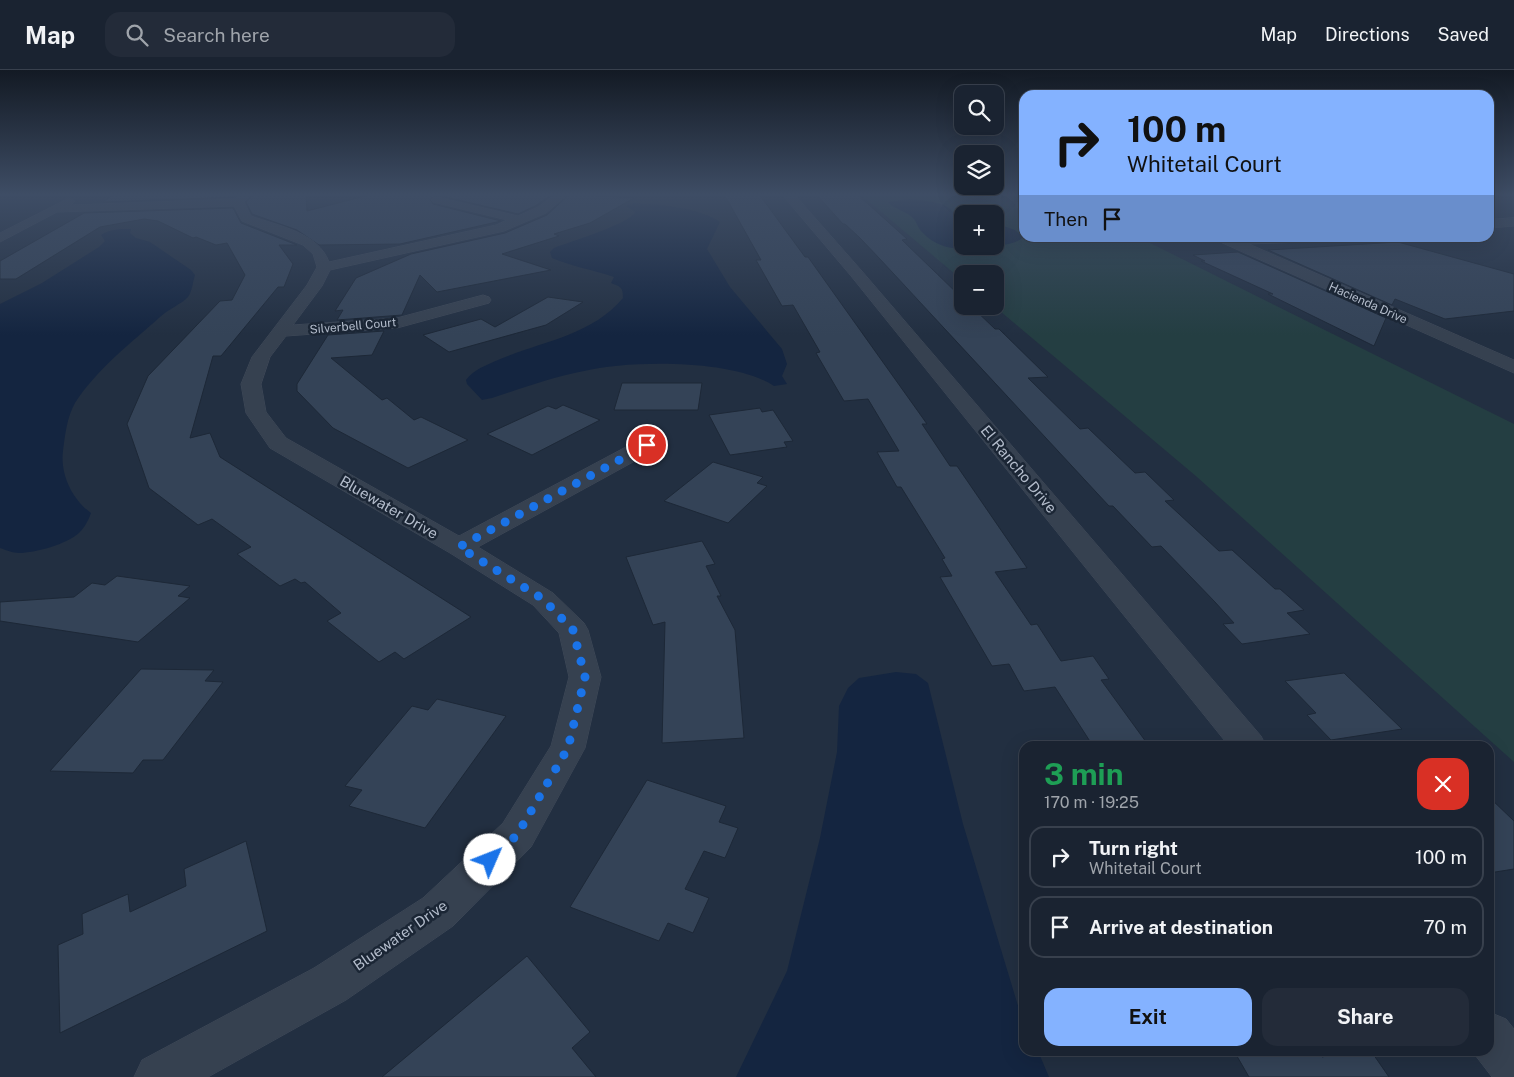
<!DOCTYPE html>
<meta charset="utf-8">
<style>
body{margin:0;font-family:"Public Sans",sans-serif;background:#232b39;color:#f1f3f6;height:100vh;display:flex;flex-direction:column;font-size:19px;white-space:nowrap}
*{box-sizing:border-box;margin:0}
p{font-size:16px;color:#9fa4ab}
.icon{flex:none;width:28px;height:28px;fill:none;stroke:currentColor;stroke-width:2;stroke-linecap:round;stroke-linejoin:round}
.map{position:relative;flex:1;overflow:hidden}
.details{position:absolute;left:1019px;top:671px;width:475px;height:315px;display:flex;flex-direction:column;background:#1a2331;border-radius:15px;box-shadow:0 5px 20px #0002,0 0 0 1px #38404d}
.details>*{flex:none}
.top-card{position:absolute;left:1019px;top:20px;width:475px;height:152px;border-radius:15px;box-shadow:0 5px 20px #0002,0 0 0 1px #38404d;background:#84b2ff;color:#111;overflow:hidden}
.controls{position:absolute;left:954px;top:15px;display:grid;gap:10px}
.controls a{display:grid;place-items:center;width:50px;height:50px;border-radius:10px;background:#1a2331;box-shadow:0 5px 20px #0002,0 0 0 1px #38404d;font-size:25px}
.pin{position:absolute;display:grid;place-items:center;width:42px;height:42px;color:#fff;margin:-21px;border:2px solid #fff;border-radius:50%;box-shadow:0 1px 5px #0007}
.me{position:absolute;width:55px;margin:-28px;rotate:46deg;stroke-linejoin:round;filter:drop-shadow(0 0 4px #0008)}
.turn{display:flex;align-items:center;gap:18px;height:105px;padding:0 25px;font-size:22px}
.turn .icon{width:65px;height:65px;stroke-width:2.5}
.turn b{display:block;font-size:35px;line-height:42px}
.then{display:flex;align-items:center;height:48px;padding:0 25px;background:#0003;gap:10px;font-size:19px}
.round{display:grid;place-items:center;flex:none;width:52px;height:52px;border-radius:15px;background:#232b39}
.head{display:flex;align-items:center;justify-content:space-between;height:85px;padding:0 25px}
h1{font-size:30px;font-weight:700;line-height:38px;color:#1e9e55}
.button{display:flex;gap:10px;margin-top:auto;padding:10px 25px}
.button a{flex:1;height:58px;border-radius:15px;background:#84b2ff;color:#111;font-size:20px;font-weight:700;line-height:58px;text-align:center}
.button a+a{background:#232b39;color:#f1f3f6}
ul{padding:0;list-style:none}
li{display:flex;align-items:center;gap:15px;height:62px;margin:0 10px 8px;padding:0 15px;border:2px solid #38404d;border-radius:15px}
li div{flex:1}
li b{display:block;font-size:19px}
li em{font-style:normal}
header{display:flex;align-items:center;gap:30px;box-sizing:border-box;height:70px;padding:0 25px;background:#1a2331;border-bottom:1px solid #38404d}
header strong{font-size:24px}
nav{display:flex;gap:28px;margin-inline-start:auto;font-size:18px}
.search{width:350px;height:45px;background:#232b39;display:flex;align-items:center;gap:12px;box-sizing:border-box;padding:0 18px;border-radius:15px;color:#9fa4ab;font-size:19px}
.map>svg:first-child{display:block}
</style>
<header>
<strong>Map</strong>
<div class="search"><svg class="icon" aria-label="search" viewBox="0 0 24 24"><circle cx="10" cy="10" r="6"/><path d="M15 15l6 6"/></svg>Search here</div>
<nav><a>Map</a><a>Directions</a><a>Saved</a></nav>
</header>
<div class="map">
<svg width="1514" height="1007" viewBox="0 0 1514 1007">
<rect width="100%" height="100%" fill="#222f41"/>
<path fill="#243e42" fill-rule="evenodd" d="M860,124H1024V168H1140L1514,354V692L1197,407L994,236L995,204H962V210ZM962,144H995V176H962Z"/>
<g fill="#142540">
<path d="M910,129C920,130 943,132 950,139C954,143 956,147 962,148V176H995V153L1015,160L1023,167C1017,174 1003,175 994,176C968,179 942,184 922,162C918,158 917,153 914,149C907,141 895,140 888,132Z"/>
<path d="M634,133C657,134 701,138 720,152L707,179L730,217L782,279L787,294L782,306L787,314L774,316C734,289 630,290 584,301C553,307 522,318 492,328L482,330L467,314L466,310C474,299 487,295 498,290C542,271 591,266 623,228C623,216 620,217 611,213L614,207C594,200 570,196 552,188L550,182L554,178C569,172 630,154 635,142L626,136Z"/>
<path d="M131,159L130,163L136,168L150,172L191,200L195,205C193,211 192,222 188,227C183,233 167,240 160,247C131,273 97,299 75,333C67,347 65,365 63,381C60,404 72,429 91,443C88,451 85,457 79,463C67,474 35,483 19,483C13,483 6,480 0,478V234L42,213L99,177L105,171L101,165C110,159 121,159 131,159Z"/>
<polygon points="896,602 916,604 928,613 963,754 1019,939 1024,950 1024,981 1038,981 1049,1007 736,1007 787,901 820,768 837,682 839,636 848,618 859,608"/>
</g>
<g fill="#344357" stroke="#1d2837">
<polygon points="113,124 237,124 234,127 103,132"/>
<polygon points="254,124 306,124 307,141 373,124 552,124 537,135 518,144 437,125 430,129 433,134 501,151 400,174 319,175 297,160 252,144 246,132"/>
<polygon points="570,124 634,128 590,153 554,164 559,166 502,184 551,200 437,222 420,205 402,245 337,250 343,240 335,241 356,208 411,184 505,163 547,145"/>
<polygon points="724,124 759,124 805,187 808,187 927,354 922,354 950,396 957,396 1027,498 995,502 1031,555 1037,554 1061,591 1093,586 1109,609 1101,610 1149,676 1093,676 1055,617 1024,621 1009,594 992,596 940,507 952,506 942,489 945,488 901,417 897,417 877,382 899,381 868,329 844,331 816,283 820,282 793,235 782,236 756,190 761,190"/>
<polygon points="816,124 858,125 907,169 902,170 962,228 962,236 971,236 995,259 999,259 1048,307 1028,308 1080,359 1088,358 1135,403 1145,402 1174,430 1165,431 1219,481 1232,480 1275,519 1280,519 1304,540 1287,543 1310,564 1242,574 1223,554 1234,553 1215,532 1161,476 1152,477 1113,436 1109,436 880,189 860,168 845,154 843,154"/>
<polygon points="233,138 241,153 297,175 279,175 293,194 284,217 278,217 221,286 213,286 190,368 210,363 220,387 471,547 404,589 395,582 379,592 327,551 341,543 305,512 301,513 295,509 280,516 237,484 251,477 212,449 198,455 149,418 127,354 148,306 220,231 232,230 245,205 227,173 216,175 196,167 193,168 158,151 144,149 100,157 16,209 0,209 0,191 84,143"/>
<polygon points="1398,172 1514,204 1514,241 1445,249 1395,229 1392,235 1268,180"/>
<polygon points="1238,182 1386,248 1374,276 1268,224 1273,224 1201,191 1205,191 1193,185"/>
<polygon points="548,227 583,232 546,255 449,282 423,265 481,249 495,257"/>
<polygon points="384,261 372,285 331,288 382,330 387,328 414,350 421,347 468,370 408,398 333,358 297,321 297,314 328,265"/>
<polygon points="622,313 702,313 698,340 614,340"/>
<polygon points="563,335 600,350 532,385 487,364 548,336 556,339"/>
<polygon points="760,338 762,342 773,340 793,371 784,372 787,377 730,385 709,345"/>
<polygon points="713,392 763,407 757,413 767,416 728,453 664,431"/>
<polygon points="702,471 715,494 706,496 721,526 717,526 735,560 744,668 662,673 665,552 653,555 626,487"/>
<polygon points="117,506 190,516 178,526 190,528 138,572 0,551 0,532 74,527 92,513 105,515"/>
<polygon points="141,599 214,600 205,611 223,612 163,690 143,690 133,703 50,701"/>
<polygon points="1344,603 1402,659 1331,670 1307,645 1316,643 1285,611"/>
<polygon points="437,629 506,646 425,758 349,736 362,720 345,716 412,636 428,640"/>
<polygon points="647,710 726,736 719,752 738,758 725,788 704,781 685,819 709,828 693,863 668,853 659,871 570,837"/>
<polygon points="1489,727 1514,751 1514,799 1489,803"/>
<polygon points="246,771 267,861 60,963 58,875 83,864 82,844 128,824 130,842 186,816 184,799"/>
<polygon points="527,886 590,962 572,978 596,1007 382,1007"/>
<polygon points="1234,981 1318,981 1322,987 1347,981 1371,981 1389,1007 1249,1007"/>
</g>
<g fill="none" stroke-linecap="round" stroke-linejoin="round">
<g stroke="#404a59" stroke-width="1">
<g id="minor">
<path d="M240,124H252L244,132L251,146C278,156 318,162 329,192L496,155L507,150L433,132L431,130L433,128L437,127L518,146L538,137L555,124H568L546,143L504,161L330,200L322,216L293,255L397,248L483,225L489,227L491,230L489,233L397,258L286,266L270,287L261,314L266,342L286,368L459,466L639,370L647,368L655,370L658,375L655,380L478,477L553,523L584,553L588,560L601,607L585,678L531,777L453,856L346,930L208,1007H134L142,990L314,898L423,828L503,753L551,676L569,607L559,563L533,535L450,483L270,378L246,343L241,314L252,287L307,215L317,197L313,184L303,175L242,151L234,136L57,142L0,172V163L69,128L75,131L71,135L235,129Z"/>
<polygon points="782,124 794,124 861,200 1261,666 1266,676 1229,676 851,206"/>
<polygon points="1514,148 1514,156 1489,158 1489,150"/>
<polygon points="1216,168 1309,168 1308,171 1303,172 1249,174 1514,290 1514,303 1218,171"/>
<polygon points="1489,942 1506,949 1514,959 1514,1007 1492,1007 1472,981 1489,981"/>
</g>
</g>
<use href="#minor" fill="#364150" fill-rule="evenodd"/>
</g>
<linearGradient id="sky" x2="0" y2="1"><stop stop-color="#131a24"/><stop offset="0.47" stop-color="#3e4d65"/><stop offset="1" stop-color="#3e4d65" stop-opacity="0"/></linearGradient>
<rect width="1514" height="265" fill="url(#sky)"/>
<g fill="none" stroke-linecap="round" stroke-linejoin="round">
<polyline stroke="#1a73e8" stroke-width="9" stroke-dasharray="0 16.2" points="490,790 517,765 568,678 585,607 573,560 543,529 459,477 647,375"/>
</g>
<g text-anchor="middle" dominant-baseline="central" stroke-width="5" stroke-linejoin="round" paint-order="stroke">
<g font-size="12" fill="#b3bccb" stroke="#1b2635">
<text transform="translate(1368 233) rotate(24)">Hacienda Drive</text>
<text transform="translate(353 256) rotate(-5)">Silverbell Court</text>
</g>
<g font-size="15" fill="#b3bccb" stroke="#1b2635">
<text transform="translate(1019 399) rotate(50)">El Rancho Drive</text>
<text transform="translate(389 437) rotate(30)">Bluewater Drive</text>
<text transform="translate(400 865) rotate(-35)">Bluewater Drive</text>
</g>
</g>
</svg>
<div class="controls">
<a><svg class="icon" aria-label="search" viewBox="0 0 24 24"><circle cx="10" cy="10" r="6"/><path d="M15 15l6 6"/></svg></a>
<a><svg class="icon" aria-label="layers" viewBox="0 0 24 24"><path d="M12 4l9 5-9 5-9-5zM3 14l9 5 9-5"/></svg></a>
<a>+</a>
<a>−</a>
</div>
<div class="pin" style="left:647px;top:375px;background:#d93025"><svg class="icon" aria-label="arrive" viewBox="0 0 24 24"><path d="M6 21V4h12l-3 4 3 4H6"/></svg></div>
<svg class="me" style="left:490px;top:790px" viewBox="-20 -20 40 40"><circle r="19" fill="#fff"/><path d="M0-13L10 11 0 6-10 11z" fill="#1a73e8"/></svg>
<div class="top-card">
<div class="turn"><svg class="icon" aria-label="right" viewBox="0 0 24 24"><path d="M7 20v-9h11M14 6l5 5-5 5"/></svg><div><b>100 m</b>Whitetail Court</div></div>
<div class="then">Then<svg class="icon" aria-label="arrive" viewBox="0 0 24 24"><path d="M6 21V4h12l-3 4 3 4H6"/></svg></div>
</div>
<section class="details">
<div class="head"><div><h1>3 min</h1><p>170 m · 19:25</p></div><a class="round" style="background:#d93025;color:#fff"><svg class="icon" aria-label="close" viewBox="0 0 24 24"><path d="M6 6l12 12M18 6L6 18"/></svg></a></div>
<ul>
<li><svg class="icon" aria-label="right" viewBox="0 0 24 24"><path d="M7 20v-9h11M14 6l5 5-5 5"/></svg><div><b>Turn right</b><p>Whitetail Court</p></div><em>100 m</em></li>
<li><svg class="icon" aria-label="arrive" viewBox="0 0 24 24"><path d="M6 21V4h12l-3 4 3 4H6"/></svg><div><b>Arrive at destination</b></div><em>70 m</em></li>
</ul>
<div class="button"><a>Exit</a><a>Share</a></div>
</section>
</div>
